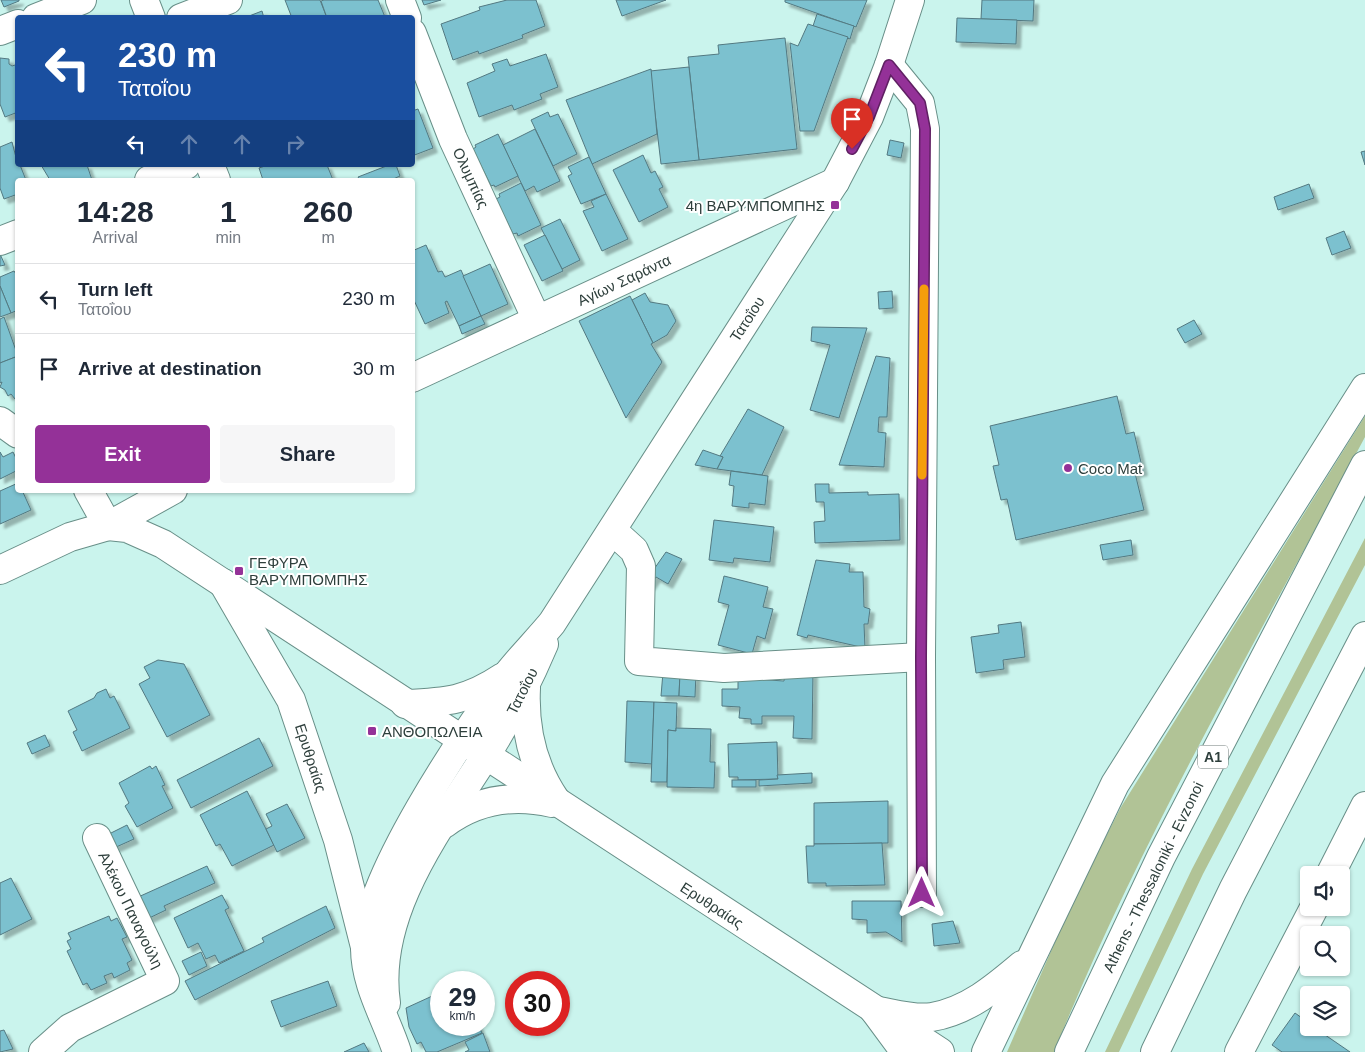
<!DOCTYPE html>
<meta charset="utf-8">
<style>
body{margin:0;font-family:Helvetica,sans-serif;background:#f6f6f7;color:#1f2937;height:100vh;display:flex;flex-direction:column;font-size:19px;white-space:nowrap}
*{box-sizing:border-box;margin:0}
p{font-size:16px;color:#747a83}
.icon{flex:none;width:28px;height:28px;fill:none;stroke:currentColor;stroke-width:2;stroke-linecap:round;stroke-linejoin:round}
.map{position:relative;flex:1;overflow:hidden}
.sheet{position:absolute;left:15px;top:178px;width:400px;height:315px;display:flex;flex-direction:column;background:#fff;border-radius:5px;box-shadow:0 1px 4px #0004}
.sheet>*{flex:none}
.banner{position:absolute;left:15px;top:15px;width:400px;height:152px;border-radius:5px;box-shadow:0 1px 4px #0004;background:#1a4fa0;color:#fff;overflow:hidden}
.controls{position:absolute;left:1300px;top:866px;display:grid;gap:10px}
.controls a{display:grid;place-items:center;width:50px;height:50px;border-radius:5px;background:#fff;box-shadow:0 1px 4px #0004;font-size:25px}
.speed{position:absolute;left:430px;top:971px;display:flex;gap:10px;font-size:25px;font-weight:700;text-align:center}
.speed>*{display:grid;place-content:center;width:65px;height:65px;border-radius:50%;background:#fff;box-shadow:0 1px 4px #0004;line-height:1}
.speed small{font-size:12px;font-weight:400}
.speed .limit{border:8px solid #d22;background:#fff;color:#111}
.pin{position:absolute;display:grid;place-items:center;width:42px;height:42px;color:#fff;margin:-51px -21px;border-radius:50% 50% 50% 0;rotate:-45deg;box-shadow:0 0 5px #0007}
.pin .icon{rotate:45deg}
.me{position:absolute;width:55px;margin:-28px;rotate:0deg;stroke-linejoin:round;filter:drop-shadow(0 0 4px #0008)}
.turn{display:flex;align-items:center;gap:18px;height:105px;padding:0 20px;font-size:22px}
.turn .icon{width:65px;height:65px;stroke-width:2.5}
.turn b{display:block;font-size:35px;line-height:42px}
.lanes{display:flex;align-items:center;height:48px;padding:0 20px;background:#0003;justify-content:center;gap:25px;direction:ltr}
.lanes .off{opacity:.35}
.eta{display:flex;justify-content:space-evenly;align-items:center;height:85px;text-align:center}
.eta b{font-size:30px;font-weight:800;line-height:35px}
.button{display:flex;gap:10px;margin-top:auto;padding:10px 20px}
.button a{flex:1;height:58px;border-radius:5px;background:#943198;color:#fff;font-size:20px;font-weight:800;line-height:58px;text-align:center}
.button a+a{background:#f6f6f7;color:#1f2937}
ul{padding:0;list-style:none}
li{display:flex;align-items:center;gap:15px;height:70px;padding:0 20px;border-top:1px solid #e0e1e3}
li div{flex:1}
li b{display:block;font-size:19px}
li em{font-style:normal}
.map>svg:first-child{display:block}
</style>
<div class="map">
<svg width="1365" height="1052" viewBox="0 0 1365 1052">
<defs>
<filter id="shadow"><feDropShadow dx="4.5" dy="4.5" stdDeviation="1" flood-color="#0004"/></filter>
</defs>
<rect width="100%" height="100%" fill="#caf4ed"/>
<g fill="#b1c396">
<path d="M1365,416V437C1257,640 1140,839 1054,1052H1007L1072,903L1121,807Z"/>
<polygon points="1365,538 1365,565 1203,874 1119,1052 1105,1052 1192,869"/>
</g>
<g fill="#7cc1cf" stroke="#537981" filter="url(#shadow)">
<polygon points="1,0 19,0 19,1 4,7"/>
<polygon points="285,0 320,0 327,18 292,18"/>
<polygon points="324,0 378,0 385,17 327,18 321,1"/>
<polygon points="422,0 441,0 424,5"/>
<polygon points="507,0 536,0 545,26 522,35 523,38 479,54 478,51 453,60 441,24 480,10 479,7"/>
<polygon points="616,0 666,0 622,16"/>
<polygon points="785,0 867,0 856,27 785,2"/>
<polygon points="982,0 1034,0 1033,21 981,19"/>
<polygon points="262,11 264,18 244,18"/>
<polygon points="817,14 854,26 850,39 813,26"/>
<polygon points="957,18 1017,20 1016,44 956,42"/>
<polygon points="808,24 848,37 814,131 800,131 790,43 798,46"/>
<polygon points="785,38 797,149 699,160 688,57 719,54 718,45"/>
<polygon points="546,54 558,87 540,94 542,99 514,110 512,105 479,117 467,83 495,71 492,64 507,59 510,66"/>
<polygon points="0,58 9,59 9,64 12,66 18,64 18,112 5,117 0,104"/>
<polygon points="689,67 699,160 661,164 650,71"/>
<polygon points="651,69 657,134 592,164 566,100"/>
<polygon points="418,109 433,148 412,156 412,111"/>
<polygon points="548,112 550,117 558,114 577,154 553,166 531,120"/>
<polygon points="535,129 560,181 537,192 534,186 525,191 503,145"/>
<polygon points="498,134 518,176 495,187 494,185 491,186 473,149 476,147 475,145"/>
<polygon points="890,140 904,143 901,158 887,155"/>
<polygon points="12,142 18,165 20,165 26,180 18,180 18,194 4,199 0,188 0,147"/>
<polygon points="1365,151 1365,165 1361,152"/>
<polygon points="643,155 651,173 655,171 663,187 659,189 668,207 639,222 613,170"/>
<polygon points="589,157 606,194 581,204 568,176 572,174 568,167"/>
<polygon points="41,165 87,165 92,180 50,180"/>
<polygon points="268,165 327,165 333,180 263,180 259,168"/>
<polygon points="389,165 396,165 400,176 391,180 360,180 358,177"/>
<polygon points="521,183 541,225 518,236 517,233 513,234 496,199 500,197 499,194"/>
<polygon points="1309,184 1314,198 1278,210 1274,197"/>
<polygon points="606,194 628,239 602,251 583,211 594,207 591,201"/>
<polygon points="560,219 580,260 562,269 541,228"/>
<polygon points="1344,231 1351,248 1332,255 1326,238"/>
<polygon points="545,235 563,271 542,281 524,245"/>
<polygon points="426,245 438,272 442,271 445,277 461,270 481,316 459,326 447,301 445,302 449,313 425,324 412,296 412,251"/>
<polygon points="0,254 5,265 0,266"/>
<polygon points="490,264 508,304 481,316 463,276"/>
<polygon points="14,271 18,277 18,310 11,313 0,286 0,277"/>
<polygon points="0,286 11,313 0,317"/>
<polygon points="892,291 893,308 879,309 878,292"/>
<polygon points="645,293 650,302 668,305 676,321 667,335 653,343 632,300"/>
<polygon points="630,296 653,343 651,344 662,362 626,418 579,321"/>
<polygon points="481,316 485,324 462,334 459,326"/>
<polygon points="4,317 18,356 0,363 0,319"/>
<polygon points="1194,320 1202,334 1185,343 1177,329"/>
<polygon points="812,327 867,328 839,418 810,410 830,345 811,341"/>
<polygon points="18,356 18,399 15,399 11,394 8,396 5,390 0,387 2,382 0,383 0,363"/>
<polygon points="876,356 890,358 887,417 879,417 878,432 886,433 884,467 839,465"/>
<polygon points="1117,396 1126,434 1134,432 1143,471 1135,473 1144,510 1016,540 1007,499 1001,500 993,466 999,465 990,426"/>
<polygon points="748,409 784,427 762,475 717,469 723,457 720,456"/>
<polygon points="703,450 723,457 717,469 695,465"/>
<polygon points="0,452 3,457 13,452 18,462 18,470 0,479"/>
<polygon points="731,471 768,476 765,505 749,503 749,508 732,506 734,486 729,485"/>
<polygon points="18,483 18,490 22,490 31,510 0,524 0,491"/>
<polygon points="815,484 829,484 829,493 868,492 868,495 899,494 900,540 815,543 814,522 825,521 824,502 816,502"/>
<polygon points="714,520 774,527 770,562 734,558 733,563 709,560"/>
<polygon points="1131,540 1133,555 1103,560 1100,545"/>
<polygon points="666,552 682,559 668,584 656,577 650,586 645,582"/>
<polygon points="816,560 850,564 849,572 863,572 864,607 870,609 868,624 864,624 865,648 808,635 807,638 797,635"/>
<polygon points="724,576 768,587 763,607 773,609 765,639 757,636 752,654 718,645 729,605 718,602"/>
<polygon points="1021,622 1025,657 1003,660 1004,669 976,673 971,637 999,633 998,625"/>
<polygon points="158,660 184,664 210,715 167,737 139,684 150,678 144,667"/>
<polygon points="785,671 813,671 812,739 793,738 794,716 762,716 762,724 751,724 751,719 739,718 740,707 722,706 722,689 738,689 738,678 784,681"/>
<polygon points="663,672 680,673 679,696 661,696"/>
<polygon points="680,673 696,673 695,697 679,696"/>
<polygon points="106,689 110,698 114,696 130,728 82,751 73,732 77,730 68,711 94,698 97,693"/>
<polygon points="627,701 654,702 652,764 625,762"/>
<polygon points="654,702 677,703 676,731 668,730 667,782 651,782"/>
<polygon points="676,728 711,729 710,762 715,762 714,788 667,787 668,730 676,731"/>
<polygon points="45,735 50,746 32,754 27,743"/>
<polygon points="259,738 273,766 191,808 177,780"/>
<polygon points="777,742 778,779 738,780 738,777 729,777 728,744"/>
<polygon points="150,766 152,769 156,766 165,785 162,786 173,808 137,827 125,806 129,803 119,783"/>
<polygon points="812,773 812,783 759,786 759,780 778,779 777,775"/>
<rect x="732" y="780" width="24" height="7"/>
<polygon points="247,791 274,845 232,866 220,844 216,846 200,815"/>
<polygon points="888,801 888,843 814,844 814,803"/>
<polygon points="287,804 305,838 277,852 266,829 272,826 266,814"/>
<polygon points="127,825 134,839 114,848 107,835"/>
<polygon points="882,843 885,885 826,886 826,883 808,883 806,846 814,846 814,844"/>
<polygon points="207,866 215,883 164,906 166,910 145,920 136,898"/>
<polygon points="11,878 32,919 0,935 0,883"/>
<polygon points="222,895 229,908 225,910 244,951 219,963 215,955 206,959 198,943 188,948 174,918"/>
<polygon points="852,901 901,901 902,942 886,932 867,933 867,920 852,919"/>
<polygon points="326,906 335,928 195,1000 185,981 264,942 262,938"/>
<polygon points="109,916 111,921 117,918 127,937 122,939 132,960 127,963 130,970 114,978 112,973 104,976 107,983 91,990 87,983 83,985 67,951 71,949 67,941 71,939 68,933"/>
<polygon points="953,921 960,943 934,946 932,924"/>
<polygon points="201,952 207,966 189,975 182,961"/>
<polygon points="328,981 337,1006 281,1027 271,1001"/>
<polygon points="441,992 441,1025 478,1025 482,1033 437,1052 426,1052 421,1042 417,1044 409,1027 406,1008"/>
<polygon points="1295,1013 1309,1023 1309,1028 1315,1028 1350,1052 1282,1052 1272,1045"/>
<polygon points="4,1030 13,1049 0,1052 0,1031"/>
<polygon points="483,1033 490,1052 465,1052 469,1050 465,1042"/>
<polygon points="364,1043 369,1052 344,1052"/>
</g>
<g fill="none" stroke-linecap="round" stroke-linejoin="round">
<g stroke="#688f88" stroke-width="30">
<g id="minor">
<polyline points="144,0 151,18"/>
<polyline points="400,0 407,18"/>
<polyline points="36,18 82,0"/>
<polyline points="181,18 228,0"/>
<polyline points="0,31 18,24"/>
<polyline points="412,33 453,139 537,320"/>
<polyline points="889,65 920,103 925,129 921,657 922,893"/>
<polyline points="210,165 216,180"/>
<polyline points="149,180 186,165"/>
<polyline points="0,241 18,234"/>
<polyline points="0,421 18,434"/>
<polyline points="88,490 108,526"/>
<polyline points="613,531 634,550 641,566 639,661 724,668 921,657"/>
<polyline points="223,583 291,700 338,840 365,947"/>
<polyline points="43,1052 70,1028 165,981 97,838"/>
</g>
</g>
<g stroke="#688f88" stroke-width="30">
<g id="major">
<polyline points="412,378 835,182"/>
<polyline points="108,526 127,528 163,544 940,1052"/>
<polyline points="0,570 70,537 108,526 173,490"/>
<path d="M526,688C524,729 532,765 555,799"/>
<path d="M405,704C447,702 467,701 503,677"/>
<path d="M444,824C476,800 513,794 552,803"/>
<path d="M386,1003C373,913 439,829 484,758C508,721 527,684 544,644"/>
<path d="M397,1052C386,1018 365,985 365,948C365,879 466,732 507,675C521,657 538,640 552,623L835,182L869,117L889,65L910,0"/>
</g>
</g>
<g stroke="#688f88" stroke-width="30">
<g id="highway">
<polyline points="1330,875 1365,806"/>
<path d="M874,1010C892,1013 914,1020 932,1017C968,1011 996,987 1022,965"/>
<polyline points="874,1010 905,1052"/>
<polyline points="986,1052 1115,784 1365,388"/>
<polyline points="1069,1052 1161,857 1365,465"/>
<polyline points="1155,1052 1233,890 1365,636"/>
<polyline points="1239,1052 1314,908"/>
</g>
</g>
<use href="#minor" stroke="#fff" stroke-width="28"/>
<use href="#major" stroke="#fff" stroke-width="28"/>
<use href="#highway" stroke="#fff" stroke-width="28"/>
</g>
<g fill="none" stroke-linecap="round" stroke-linejoin="round">
<g stroke="#602063" stroke-width="12">
<polyline id="route" points="852,149 869,117 889,65 920,103 925,129 921,657 922,893"/>
</g>
<use href="#route" stroke="#943198" stroke-width="9"/>
<polyline stroke="#f59e0b" stroke-width="9" points="922,475 924,289"/>
</g>
<g fill="#943198" stroke="#fff" stroke-width="2">
<rect x="830" y="200" width="10" height="10" rx="2.5"/>
<circle cx="1068" cy="468" r="5"/>
<rect x="234" y="566" width="10" height="10" rx="2.5"/>
<rect x="367" y="726" width="10" height="10" rx="2.5"/>
</g>
<g text-anchor="middle" dominant-baseline="central" stroke-width="4" stroke-linejoin="round" paint-order="stroke">
<rect fill="#fff" stroke="#6d7976" stroke-width="1" x="1198" y="745.5" width="30" height="23" rx="4"/>
<g font-size="14" font-weight="bold" fill="#2e3f3c">
<text x="1213" y="757">Α1</text>
</g>
<g font-size="15" fill="#2e3f3c" stroke="#fff">
<text transform="translate(471 178) rotate(65)">Ολυμπίας</text>
<text transform="translate(624 280) rotate(-25)">Αγίων Σαράντα</text>
<text transform="translate(747 319) rotate(-57)">Τατοΐου</text>
<text transform="translate(522 691) rotate(-63)">Τατοΐου</text>
<text transform="translate(311 758) rotate(72)">Ερυθραίας</text>
<text transform="translate(1153 877) rotate(-64)">Athens - Thessaloniki - Evzonoi</text>
<text transform="translate(712 905) rotate(33)">Ερυθραίας</text>
<text transform="translate(131 910) rotate(64)">Αλέκου Παναγούλη</text>
</g>
<g font-size="15" fill="#2e3f3c" stroke="#fff" text-anchor="start">
<text x="825" y="205" text-anchor="end">4η ΒΑΡΥΜΠΟΜΠΗΣ</text>
<text x="1078" y="468">Coco Mat</text>
<text x="249" y="562">ΓΕΦΥΡΑ<tspan x="249" dy="17">ΒΑΡΥΜΠΟΜΠΗΣ</tspan></text>
<text x="382" y="731">ΑΝΘΟΠΩΛΕΙΑ</text>
</g>
</g>
</svg>
<div class="controls">
<a><svg class="icon" aria-label="sound" viewBox="0 0 24 24"><path d="M4 9h4l5-4v14l-5-4H4zM17 9q2 3 0 6"/></svg></a>
<a><svg class="icon" aria-label="search" viewBox="0 0 24 24"><circle cx="10" cy="10" r="6"/><path d="M15 15l6 6"/></svg></a>
<a><svg class="icon" aria-label="layers" viewBox="0 0 24 24"><path d="M12 4l9 5-9 5-9-5zM3 14l9 5 9-5"/></svg></a>
</div>
<div class="speed"><div>29<small>km/h</small></div><div class="limit">30</div></div>
<div class="pin" style="left:852px;top:149px;background:#d93025"><svg class="icon" aria-label="arrive" viewBox="0 0 24 24"><path d="M6 21V4h12l-3 4 3 4H6"/></svg></div>
<svg class="me" style="left:922px;top:893px" viewBox="-20 -20 40 40"><path d="M0-17L14 15 0 8-14 15z" fill="#943198" stroke="#fff" stroke-width="4"/></svg>
<div class="banner">
<div class="turn"><svg class="icon" aria-label="left" viewBox="0 0 24 24"><path d="M17 20v-9H6M10 6l-5 5 5 5"/></svg><div><b>230 m</b>Τατοΐου</div></div>
<div class="lanes"><svg class="icon" aria-label="left" viewBox="0 0 24 24"><path d="M17 20v-9H6M10 6l-5 5 5 5"/></svg><svg class="icon off" aria-label="ahead" viewBox="0 0 24 24"><path d="M12 20V5M6 11l6-6 6 6"/></svg><svg class="icon off" aria-label="ahead" viewBox="0 0 24 24"><path d="M12 20V5M6 11l6-6 6 6"/></svg><svg class="icon off" aria-label="right" viewBox="0 0 24 24"><path d="M7 20v-9h11M14 6l5 5-5 5"/></svg></div>
</div>
<section class="sheet">
<div class="eta">
<div><b>14:28</b><p>Arrival</p></div>
<div><b>1</b><p>min</p></div>
<div><b>260</b><p>m</p></div>
</div>
<ul>
<li><svg class="icon" aria-label="left" viewBox="0 0 24 24"><path d="M17 20v-9H6M10 6l-5 5 5 5"/></svg><div><b>Turn left</b><p>Τατοΐου</p></div><em>230 m</em></li>
<li><svg class="icon" aria-label="arrive" viewBox="0 0 24 24"><path d="M6 21V4h12l-3 4 3 4H6"/></svg><div><b>Arrive at destination</b></div><em>30 m</em></li>
</ul>
<div class="button"><a>Exit</a><a>Share</a></div>
</section>
</div>
